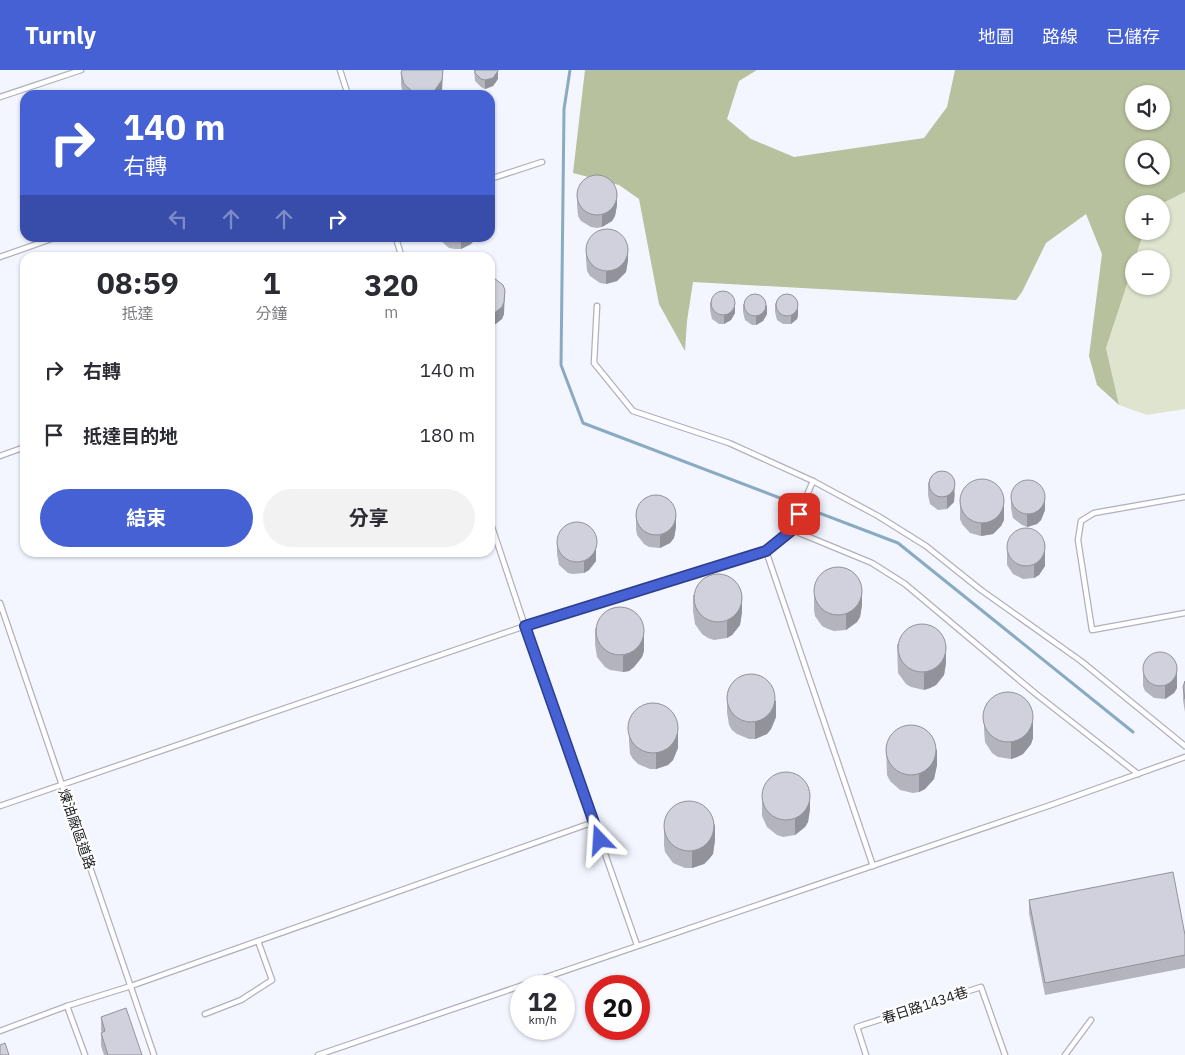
<!DOCTYPE html>
<html lang="zh-TW">
<meta charset="utf-8">
<style>
body{margin:0;font-family:"IBM Plex Sans","Noto Sans TC",sans-serif;background:#f2f2f3;color:#2b2b33;height:100vh;display:flex;flex-direction:column;font-size:19px;white-space:nowrap}
*{box-sizing:border-box;margin:0}
p{font-size:16px;color:#7c7c81}
.icon{flex:none;width:28px;height:28px;fill:none;stroke:currentColor;stroke-width:2;stroke-linecap:round;stroke-linejoin:round}
.map{position:relative;flex:1;overflow:hidden}
.panel{position:absolute;left:20px;top:182px;width:475px;height:305px;display:flex;flex-direction:column;background:#fff;border-radius:15px;box-shadow:0 1px 4px #0004}
.panel>*{flex:none}
.hud{position:absolute;left:20px;top:20px;width:475px;height:152px;border-radius:15px;box-shadow:0 1px 4px #0004;background:#4561d4;color:#fff;overflow:hidden}
.buttons{position:absolute;left:1125px;top:15px;display:grid;gap:10px}
.buttons a{display:grid;place-items:center;width:45px;height:45px;border-radius:50%;background:#fff;box-shadow:0 1px 4px #0004;font-size:25px}
.speed{position:absolute;left:510px;top:905px;display:flex;gap:10px;font-size:25px;font-weight:700;text-align:center}
.speed>*{display:grid;place-content:center;width:65px;height:65px;border-radius:50%;background:#fff;box-shadow:0 1px 4px #0004;line-height:1}
.speed small{font-size:12px;font-weight:400}
.speed .limit{border:8px solid #d22;background:#fff;color:#111}
.pin{position:absolute;display:grid;place-items:center;width:42px;height:42px;color:#fff;margin:-21px;border-radius:10px;box-shadow:0 2px 8px #0006}
.me{position:absolute;width:55px;margin:-28px;rotate:340deg;stroke-linejoin:round;filter:drop-shadow(0 0 4px #0008)}
.turn{display:flex;align-items:center;gap:18px;height:105px;padding:0 20px;font-size:22px}
.turn .icon{width:65px;height:65px;stroke-width:2.5}
.turn b{display:block;font-size:35px;line-height:42px}
.lanes{display:flex;align-items:center;height:48px;padding:0 20px;background:#0003;justify-content:center;gap:25px;direction:ltr}
.lanes .off{opacity:.35}
.eta{display:flex;justify-content:space-evenly;align-items:center;height:85px;text-align:center}
.eta b{font-size:30px;font-weight:700;line-height:35px}
.button{display:flex;gap:10px;margin-top:auto;padding:10px 20px}
.button a{flex:1;height:58px;border-radius:30px;background:#4561d4;color:#fff;font-size:20px;font-weight:700;line-height:58px;text-align:center}
.button a+a{background:#f2f2f3;color:#2b2b33}
ul{padding:0;list-style:none}
li{display:flex;align-items:center;gap:15px;height:65px;padding:0 20px}
li div{flex:1}
li b{display:block;font-size:19px}
li em{font-style:normal}
header{display:flex;align-items:center;gap:30px;box-sizing:border-box;height:70px;padding:0 25px;background:#4561d4;color:#fff}
header strong{font-size:24px}
nav{display:flex;gap:28px;margin-inline-start:auto;font-size:18px}
.map>svg:first-child{display:block}
</style>
<header>
<strong>Turnly</strong>
<nav><a>地圖</a><a>路線</a><a>已儲存</a></nav>
</header>
<div class="map">
<svg width="1185" height="985" viewBox="0 0 1185 985">
<rect width="100%" height="100%" fill="#f3f5ff"/>
<polygon fill="#dee4cd" points="1185,122 1185,339 1147,345 1119,335 1106,278 1134,193 1134,216 1161,216 1161,189 1135,189 1144,161 1161,161 1161,134"/>
<path fill="#b8c19d" fill-rule="evenodd" d="M585,0H757L739,11L727,49L751,69L794,87L924,68L947,37L955,0H1185V122L1161,134H1134V161H1144L1135,189H1134V193L1106,278L1119,335L1097,315L1089,286L1102,184L1086,144L1046,173L1022,222L1016,230L693,212L687,251L685,281L659,234L639,129L619,115L573,103ZM1134,24H1161V51H1134ZM1134,79H1161V106H1134Z"/>
<g fill="none" stroke-linecap="round" stroke-linejoin="round">
<polyline stroke="#89abc2" stroke-width="3" points="570,0 564,39 561,295 583,353 898,473 1133,662"/>
<g stroke="#b0b1bd" stroke-width="7">
<g id="lane">
<polyline points="340,0 348,25"/>
<polyline points="0,27 81,0"/>
<polyline points="490,109 542,92"/>
<polyline points="396,168 402,188"/>
<polyline points="0,187 54,168"/>
<polyline points="597,236 594,293 633,341 729,373 813,411 878,446 926,476 981,520 1081,591 1185,676"/>
<polyline points="0,386 25,377"/>
<polyline points="1185,427 1094,443 1081,451 1078,470 1092,560 1185,543"/>
<polyline points="490,451 525,556 637,875"/>
<polyline points="792,460 872,493 905,514 1036,624 1138,704"/>
<polyline points="766,481 873,796"/>
<polyline points="0,533 154,985"/>
<polyline points="0,736 525,556 766,481 792,460 813,411"/>
<polyline points="67,936 85,985"/>
<polyline points="205,944 241,930 272,910 258,871"/>
<polyline points="0,961 67,936 131,916 594,752"/>
<polyline points="318,985 1048,736 1185,687"/>
<polyline points="866,985 857,957 981,917 1005,985"/>
<polyline points="1065,985 1091,950"/>
</g>
</g>
<use href="#lane" stroke="#fff" stroke-width="4.5"/>
</g>
<g fill="#b3b4be">
<polygon points="474,0 498,0 498,9 493,16 485,19 481,17 475,11"/>
<polygon points="401,3 442,23 441,25 403,25 401,15"/>
<polygon points="577,122 617,135 615,146 612,151 602,157 597,158 591,157 581,151 578,146 577,134"/>
<polygon points="439,168 475,168 475,169 471,174 461,179 455,179 449,178 441,171"/>
<polygon points="586,177 628,190 626,202 617,211 606,214 600,213 590,206 587,201 586,189"/>
<polygon points="490,207 504,244 502,249 493,256 490,257"/>
<polygon points="710,232 735,243 731,250 724,254 719,254 712,249 710,240"/>
<polygon points="775,233 798,245 797,249 791,254 783,254 777,250 775,242"/>
<polygon points="743,234 767,244 763,251 756,255 752,255 745,250 743,242"/>
<polygon points="928,412 955,423 954,432 947,439 938,440 930,434 928,425"/>
<polygon points="1011,426 1045,440 1041,450 1037,454 1027,457 1022,455 1013,448 1011,438"/>
<polygon points="960,430 1004,450 1001,456 993,464 981,466 970,463 962,454 960,449"/>
<polygon points="636,441 676,457 674,468 670,473 660,478 649,477 644,474 637,465 636,459"/>
<polygon points="557,472 596,491 589,500 584,503 573,504 568,503 559,495 557,484"/>
<polygon points="1007,482 1045,485 1045,496 1039,505 1034,508 1023,509 1013,504 1007,495"/>
<polygon points="814,523 862,535 860,547 857,552 846,560 834,561 828,559 822,556 815,546 814,540"/>
<polygon points="693,525 742,542 740,555 732,565 727,568 714,570 708,568 702,564 695,554 693,541"/>
<polygon points="595,558 644,581 642,587 634,597 629,601 623,602 610,600 605,597 597,587 595,574"/>
<polygon points="897,574 946,593 944,605 936,615 930,618 924,620 911,617 906,614 898,603"/>
<polygon points="1143,604 1177,607 1177,618 1174,623 1165,629 1154,628 1145,621 1143,616"/>
<polygon points="1185,611 1185,642 1183,630 1183,617"/>
<polygon points="727,625 776,647 771,659 767,664 755,669 749,669 737,664 732,660 729,655 727,642"/>
<polygon points="984,643 1033,668 1031,674 1023,684 1017,687 1011,689 998,687 992,683 985,672 984,660"/>
<polygon points="629,654 678,678 673,690 668,695 656,699 650,699 638,694 633,689 630,684 629,671"/>
<polygon points="886,675 937,695 934,709 925,719 919,722 913,723 900,720 890,711 887,705"/>
<polygon points="762,729 810,739 808,752 805,757 795,765 783,767 777,765 767,757 762,746"/>
<polygon points="664,759 715,770 713,784 709,789 704,794 692,798 685,798 673,793 665,782 664,775"/>
<polygon points="1029,830 1185,865 1185,898 1045,925 1029,843"/>
<polygon points="101,947 142,985 104,985 101,976 101,963 102,963 101,960"/>
</g>
<g fill="#92929b">
<polygon points="443,0 442,23 441,25 424,25"/>
<polygon points="498,1 498,9 493,16 485,19 485,10"/>
<polygon points="617,122 617,135 615,146 612,151 602,157 602,145"/>
<polygon points="461,168 475,168 475,169 471,174 461,179"/>
<polygon points="628,178 628,190 626,202 617,211 606,214 606,202"/>
<polygon points="505,220 504,244 502,249 493,256 493,244"/>
<polygon points="735,234 735,243 731,250 724,254 724,246"/>
<polygon points="767,235 767,244 763,251 756,255 756,246"/>
<polygon points="798,236 798,245 797,249 791,254 791,246"/>
<polygon points="955,410 954,432 947,439 947,426"/>
<polygon points="1004,426 1004,450 1001,456 993,464 981,466 981,454"/>
<polygon points="1045,428 1045,440 1041,450 1037,454 1027,457 1027,444"/>
<polygon points="676,444 676,457 674,468 670,473 660,478 660,466"/>
<polygon points="596,467 596,491 589,500 584,503 584,491"/>
<polygon points="1045,472 1045,496 1039,505 1034,508 1034,495"/>
<polygon points="862,518 862,535 860,547 857,552 846,560 846,543"/>
<polygon points="742,526 742,542 740,555 732,565 727,568 727,552"/>
<polygon points="644,565 644,581 642,587 634,597 629,601 623,602 623,586"/>
<polygon points="946,576 946,593 944,605 936,615 930,618 924,620 924,603"/>
<polygon points="1177,594 1177,618 1174,623 1165,629 1165,616"/>
<polygon points="776,630 776,647 771,659 767,664 755,669 755,652"/>
<polygon points="1033,652 1033,668 1031,674 1023,684 1017,687 1011,689 1011,672"/>
<polygon points="678,662 678,678 673,690 668,695 656,699 656,683"/>
<polygon points="937,679 937,695 934,709 925,719 919,722 919,705"/>
<polygon points="810,723 810,739 808,752 805,757 795,765 795,749"/>
<polygon points="715,754 715,770 713,784 709,789 704,794 692,798 692,782"/>
</g>
<g fill="#d0d1dd" stroke="#92929b">
<polygon points="402,0 443,0 442,10 435,20 430,23 424,25 413,22 404,14 401,3"/>
<polygon points="475,0 498,0 498,1 493,8 485,10 481,9 475,3"/>
<circle cx="597" cy="125" r="20"/>
<circle cx="607" cy="180" r="21"/>
<polygon points="490,207 494,208 503,215 505,220 504,232 502,237 493,244 490,244"/>
<circle cx="723" cy="233" r="12"/>
<circle cx="755" cy="235" r="11"/>
<circle cx="787" cy="235" r="11"/>
<circle cx="942" cy="414" r="13"/>
<circle cx="982" cy="431" r="22"/>
<circle cx="1028" cy="427" r="17"/>
<circle cx="656" cy="445" r="20"/>
<circle cx="577" cy="472" r="20"/>
<circle cx="1026" cy="477" r="19"/>
<circle cx="838" cy="521" r="24"/>
<circle cx="718" cy="528" r="24"/>
<circle cx="620" cy="561" r="24"/>
<circle cx="922" cy="578" r="24"/>
<circle cx="1160" cy="599" r="17"/>
<circle cx="751" cy="628" r="24"/>
<polygon points="1185,611 1185,629 1183,617"/>
<circle cx="1008" cy="647" r="25"/>
<circle cx="653" cy="658" r="25"/>
<circle cx="911" cy="680" r="25"/>
<circle cx="786" cy="726" r="24"/>
<circle cx="689" cy="756" r="25"/>
<polygon points="1173,802 1185,865 1185,885 1045,913 1029,830"/>
<polygon points="126,938 142,985 108,985 101,963 105,961 101,947"/>
<polygon points="5,973 9,985 0,985 0,975"/>
</g>
<g fill="none" stroke-linecap="round" stroke-linejoin="round">
<g stroke="#2d3f8a" stroke-width="12">
<polyline id="route" points="600,770 525,556 766,481 792,460 799,444"/>
</g>
<use href="#route" stroke="#4561d4" stroke-width="9"/>
</g>
<g text-anchor="middle" dominant-baseline="central" stroke-width="4.5" stroke-linejoin="round" paint-order="stroke">
<g font-size="14" fill="#202125" stroke="#fff">
<text transform="translate(77 759) rotate(71)">煉油廠區道路</text>
<text transform="translate(925 935) rotate(-18)">春日路1434巷</text>
</g>
</g>
</svg>
<div class="buttons">
<a><svg class="icon" aria-label="sound" viewBox="0 0 24 24"><path d="M4 9h4l5-4v14l-5-4H4zM17 9q2 3 0 6"/></svg></a>
<a><svg class="icon" aria-label="search" viewBox="0 0 24 24"><circle cx="10" cy="10" r="6"/><path d="M15 15l6 6"/></svg></a>
<a>+</a>
<a>−</a>
</div>
<div class="speed"><div>12<small>km/h</small></div><div class="limit">20</div></div>
<div class="pin" style="left:799px;top:444px;background:#d93025"><svg class="icon" aria-label="arrive" viewBox="0 0 24 24"><path d="M6 21V4h12l-3 4 3 4H6"/></svg></div>
<svg class="me" style="left:600px;top:770px" viewBox="-20 -20 40 40"><path d="M0-17L14 15 0 8-14 15z" fill="#4561d4" stroke="#fff" stroke-width="4"/></svg>
<div class="hud">
<div class="turn"><svg class="icon" aria-label="right" viewBox="0 0 24 24"><path d="M7 20v-9h11M14 6l5 5-5 5"/></svg><div><b>140 m</b>右轉</div></div>
<div class="lanes"><svg class="icon off" aria-label="left" viewBox="0 0 24 24"><path d="M17 20v-9H6M10 6l-5 5 5 5"/></svg><svg class="icon off" aria-label="ahead" viewBox="0 0 24 24"><path d="M12 20V5M6 11l6-6 6 6"/></svg><svg class="icon off" aria-label="ahead" viewBox="0 0 24 24"><path d="M12 20V5M6 11l6-6 6 6"/></svg><svg class="icon" aria-label="right" viewBox="0 0 24 24"><path d="M7 20v-9h11M14 6l5 5-5 5"/></svg></div>
</div>
<section class="panel">
<div class="eta">
<div><b>08:59</b><p>抵達</p></div>
<div><b>1</b><p>分鐘</p></div>
<div><b>320</b><p>m</p></div>
</div>
<ul>
<li><svg class="icon" aria-label="right" viewBox="0 0 24 24"><path d="M7 20v-9h11M14 6l5 5-5 5"/></svg><div><b>右轉</b></div><em>140 m</em></li>
<li><svg class="icon" aria-label="arrive" viewBox="0 0 24 24"><path d="M6 21V4h12l-3 4 3 4H6"/></svg><div><b>抵達目的地</b></div><em>180 m</em></li>
</ul>
<div class="button"><a>結束</a><a>分享</a></div>
</section>
</div>
